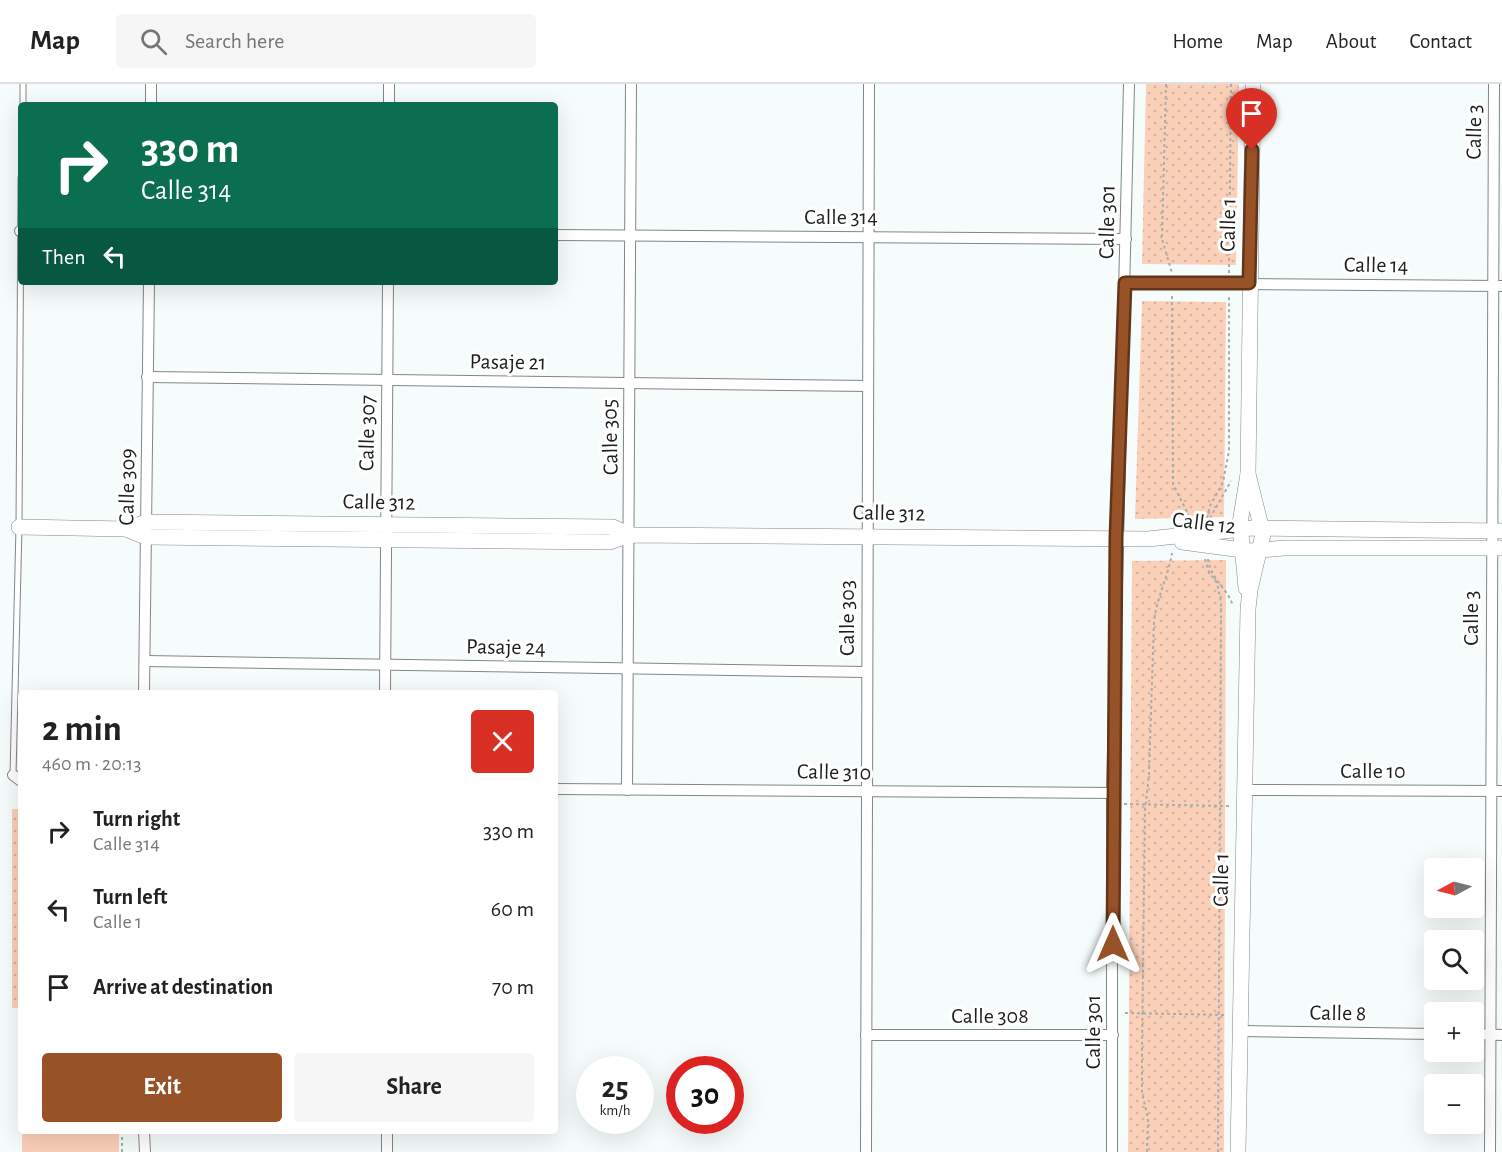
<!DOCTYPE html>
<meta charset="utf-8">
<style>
body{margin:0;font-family:"Alegreya Sans",sans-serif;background:#f6f6f6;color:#222;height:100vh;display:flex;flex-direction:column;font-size:22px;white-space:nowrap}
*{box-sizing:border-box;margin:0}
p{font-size:20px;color:#767676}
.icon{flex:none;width:33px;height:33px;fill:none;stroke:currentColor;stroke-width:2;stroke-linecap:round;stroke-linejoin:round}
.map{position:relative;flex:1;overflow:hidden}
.drawer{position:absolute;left:18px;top:606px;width:540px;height:444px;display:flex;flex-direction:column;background:#fff;border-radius:6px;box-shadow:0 6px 24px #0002}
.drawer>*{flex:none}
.banner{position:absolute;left:18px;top:18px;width:540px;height:183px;border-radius:6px;box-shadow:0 6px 24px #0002;background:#0b6e4f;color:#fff;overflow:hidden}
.needle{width:39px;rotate:263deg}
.buttons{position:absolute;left:1424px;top:774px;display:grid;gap:12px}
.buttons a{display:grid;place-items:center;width:60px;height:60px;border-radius:6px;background:#fff;box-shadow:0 6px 24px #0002;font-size:30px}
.speed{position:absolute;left:576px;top:972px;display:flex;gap:12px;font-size:30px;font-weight:700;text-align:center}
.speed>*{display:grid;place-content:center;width:78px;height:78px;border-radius:50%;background:#fff;box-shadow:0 6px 24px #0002;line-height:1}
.speed small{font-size:15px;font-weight:400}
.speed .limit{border:9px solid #d22;background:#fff;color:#111}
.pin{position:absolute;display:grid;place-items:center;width:51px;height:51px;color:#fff;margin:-62px -26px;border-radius:50% 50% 50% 0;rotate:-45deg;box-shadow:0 0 6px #0007}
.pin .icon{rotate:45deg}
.me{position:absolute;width:66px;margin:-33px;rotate:0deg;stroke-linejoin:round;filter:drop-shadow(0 0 4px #0008)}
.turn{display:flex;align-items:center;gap:21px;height:126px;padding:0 24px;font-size:27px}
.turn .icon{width:78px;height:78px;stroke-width:2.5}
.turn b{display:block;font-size:42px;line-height:51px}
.then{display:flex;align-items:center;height:57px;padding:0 24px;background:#0003;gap:12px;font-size:22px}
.round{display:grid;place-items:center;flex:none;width:63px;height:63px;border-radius:6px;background:#f6f6f6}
.headline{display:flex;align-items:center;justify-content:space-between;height:102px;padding:0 24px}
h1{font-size:36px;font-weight:700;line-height:45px}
.primary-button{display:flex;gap:12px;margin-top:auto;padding:12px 24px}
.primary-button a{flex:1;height:69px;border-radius:6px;background:#975228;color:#fff;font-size:24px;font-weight:700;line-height:69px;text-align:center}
.primary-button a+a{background:#f6f6f6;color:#222}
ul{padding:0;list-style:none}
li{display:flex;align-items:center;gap:18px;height:78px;padding:0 24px}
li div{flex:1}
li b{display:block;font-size:22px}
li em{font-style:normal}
header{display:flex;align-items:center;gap:36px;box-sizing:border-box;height:84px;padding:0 30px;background:#fff;border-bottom:2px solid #e0e0e0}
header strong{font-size:28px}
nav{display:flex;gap:33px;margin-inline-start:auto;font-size:21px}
.search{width:420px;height:54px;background:#f6f6f6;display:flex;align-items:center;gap:15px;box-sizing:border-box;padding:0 21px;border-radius:6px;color:#767676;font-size:22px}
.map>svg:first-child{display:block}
</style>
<header>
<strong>Map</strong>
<div class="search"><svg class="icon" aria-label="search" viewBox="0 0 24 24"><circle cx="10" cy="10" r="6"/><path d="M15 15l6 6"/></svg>Search here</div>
<nav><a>Home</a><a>Map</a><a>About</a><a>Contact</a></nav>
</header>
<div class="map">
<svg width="1502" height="1068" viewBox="0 0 1502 1068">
<defs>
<pattern id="park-dots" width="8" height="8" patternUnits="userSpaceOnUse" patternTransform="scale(1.5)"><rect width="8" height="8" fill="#fbd0b9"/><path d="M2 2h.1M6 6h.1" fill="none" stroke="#d7b29f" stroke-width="1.8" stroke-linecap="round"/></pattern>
</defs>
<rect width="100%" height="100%" fill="#f6fcfc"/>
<g fill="url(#park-dots)">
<polygon points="1146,0 1239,0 1236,181 1142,180"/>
<polygon points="1142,217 1226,218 1224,433 1135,435"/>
<polygon points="1226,476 1224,1068 1128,1068 1132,477"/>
<rect x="12" y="725" width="9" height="199"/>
</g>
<rect fill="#fbd0b9" x="22" y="1047" width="97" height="21"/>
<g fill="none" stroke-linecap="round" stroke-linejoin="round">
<g stroke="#818786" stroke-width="7">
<g id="lane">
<polyline points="23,21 23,0"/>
<polyline points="13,691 19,443 21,94"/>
</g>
</g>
<g stroke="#818786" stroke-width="12">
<g id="street">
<polyline points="151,21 151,0"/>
<polyline points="389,21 389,0"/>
<polyline points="20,147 21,147"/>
<polyline points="555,151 1126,155"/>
<polyline points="1125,199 1502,202"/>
<polyline points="147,293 868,302"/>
<polyline points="145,577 867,588"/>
<polyline points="144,609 149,198"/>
<polyline points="385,609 388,198"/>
<polyline points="13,691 21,697"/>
<polyline points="555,705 1112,709"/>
<polyline points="627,706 631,0"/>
<polyline points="1244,706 1502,707"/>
<polyline points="1242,947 1434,950"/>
<polyline points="1473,950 1502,951"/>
<polyline points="866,951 1113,951"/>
<polyline points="144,1047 145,1068"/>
<polyline points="387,1047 387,1068"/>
<polyline points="866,1068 869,0"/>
<polyline points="1112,1068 1112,709 1129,0"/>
<polyline points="1490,1068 1494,0"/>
</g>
</g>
<g stroke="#818786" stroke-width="16">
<g id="secondary">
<polyline points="19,443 126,445 146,438 613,443 630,451"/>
<polyline points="126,445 146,453 610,458 630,451 1148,455 1252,444 1502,447"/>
<polyline points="1182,458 1250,467 1284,464 1502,464"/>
<polyline points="1246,504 1240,439 1248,390 1253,0"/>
<polyline points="1238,1068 1248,525 1250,506 1263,450 1248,390"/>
</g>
</g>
<g stroke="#a8acac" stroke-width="2" stroke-dasharray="3 3" stroke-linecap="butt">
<polyline points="1166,0 1162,155 1172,189"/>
<polyline points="1229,189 1231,0"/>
<polyline points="1172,212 1173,400 1188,430 1187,437"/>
<polyline points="1207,434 1210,422 1223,398 1229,367 1229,213"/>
<polyline points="1210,434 1231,397"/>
<polyline points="1205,475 1209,488 1217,499 1221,518 1218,1068"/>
<path d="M1208,475C1210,494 1228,505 1233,522"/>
<polyline points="1124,720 1229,722"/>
<polyline points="1125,929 1227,931"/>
<polyline points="122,1068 122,1047"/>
<path d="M1147,1068L1148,1035L1142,1008V967L1145,726L1149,690L1154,537C1157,513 1168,493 1172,469"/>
</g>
<use href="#lane" stroke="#fff" stroke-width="5"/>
<use href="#street" stroke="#fff" stroke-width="10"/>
<use href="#secondary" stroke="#fff" stroke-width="15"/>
</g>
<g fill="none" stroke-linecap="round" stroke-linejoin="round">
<g stroke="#62351a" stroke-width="15">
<polyline id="route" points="1113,860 1116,454 1125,199 1249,199 1252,66"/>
</g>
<use href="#route" stroke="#975228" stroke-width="10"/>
</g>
<g text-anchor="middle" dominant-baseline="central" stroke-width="6" stroke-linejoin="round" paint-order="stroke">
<g font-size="22" fill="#1c1e1e" stroke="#fff">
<text transform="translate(1474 48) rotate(-89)">Calle 3</text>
<text x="841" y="133">Calle 314</text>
<text transform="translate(1107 138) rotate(-89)">Calle 301</text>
<text transform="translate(1228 141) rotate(-89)">Calle 1</text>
<text transform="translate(1376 181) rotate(1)">Calle 14</text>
<text transform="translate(508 278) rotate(1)">Pasaje 21</text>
<text transform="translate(367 349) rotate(-89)">Calle 307</text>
<text transform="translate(610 353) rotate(-91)">Calle 305</text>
<text transform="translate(127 403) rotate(-89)">Calle 309</text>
<text transform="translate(379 418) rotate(1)">Calle 312</text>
<text transform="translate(889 429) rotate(1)">Calle 312</text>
<text transform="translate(1204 439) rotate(7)">Calle 12</text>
<text transform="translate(847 534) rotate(-90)">Calle 303</text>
<text transform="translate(1471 534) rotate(-90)">Calle 3</text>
<text transform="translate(506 563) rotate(1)">Pasaje 24</text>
<text x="1373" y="687">Calle 10</text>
<text transform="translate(834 688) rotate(1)">Calle 310</text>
<text transform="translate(1221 796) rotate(-89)">Calle 1</text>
<text transform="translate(1338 929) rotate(1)">Calle 8</text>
<text x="990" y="932">Calle 308</text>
<text transform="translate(1093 948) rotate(-90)">Calle 301</text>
</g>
</g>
</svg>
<div class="buttons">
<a><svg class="needle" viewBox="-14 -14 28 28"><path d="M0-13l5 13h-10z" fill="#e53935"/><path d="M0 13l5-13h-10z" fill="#767676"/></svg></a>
<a><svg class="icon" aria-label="search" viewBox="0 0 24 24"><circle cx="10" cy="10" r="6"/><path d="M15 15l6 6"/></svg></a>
<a>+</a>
<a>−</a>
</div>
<div class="speed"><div>25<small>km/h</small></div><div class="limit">30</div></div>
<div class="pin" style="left:1252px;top:66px;background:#d93025"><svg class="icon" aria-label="arrive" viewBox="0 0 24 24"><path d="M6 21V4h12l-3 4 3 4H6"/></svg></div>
<svg class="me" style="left:1113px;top:860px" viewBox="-20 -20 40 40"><path d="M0-17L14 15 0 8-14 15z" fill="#975228" stroke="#fff" stroke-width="4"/></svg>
<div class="banner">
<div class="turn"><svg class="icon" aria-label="right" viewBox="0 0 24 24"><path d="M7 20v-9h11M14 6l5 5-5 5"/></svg><div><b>330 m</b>Calle 314</div></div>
<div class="then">Then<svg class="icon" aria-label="left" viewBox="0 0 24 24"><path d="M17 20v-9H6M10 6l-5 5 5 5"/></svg></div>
</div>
<section class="drawer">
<div class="headline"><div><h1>2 min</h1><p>460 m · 20:13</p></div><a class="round" style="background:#d93025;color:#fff"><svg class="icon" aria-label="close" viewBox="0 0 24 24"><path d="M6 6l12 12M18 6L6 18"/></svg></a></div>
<ul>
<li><svg class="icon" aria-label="right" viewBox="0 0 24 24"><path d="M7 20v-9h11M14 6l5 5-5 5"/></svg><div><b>Turn right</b><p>Calle 314</p></div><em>330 m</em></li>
<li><svg class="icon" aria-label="left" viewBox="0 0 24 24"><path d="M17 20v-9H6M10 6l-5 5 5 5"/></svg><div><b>Turn left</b><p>Calle 1</p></div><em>60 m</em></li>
<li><svg class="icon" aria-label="arrive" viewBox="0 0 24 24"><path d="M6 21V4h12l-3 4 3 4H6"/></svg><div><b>Arrive at destination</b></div><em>70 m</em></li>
</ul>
<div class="primary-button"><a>Exit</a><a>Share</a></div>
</section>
</div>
